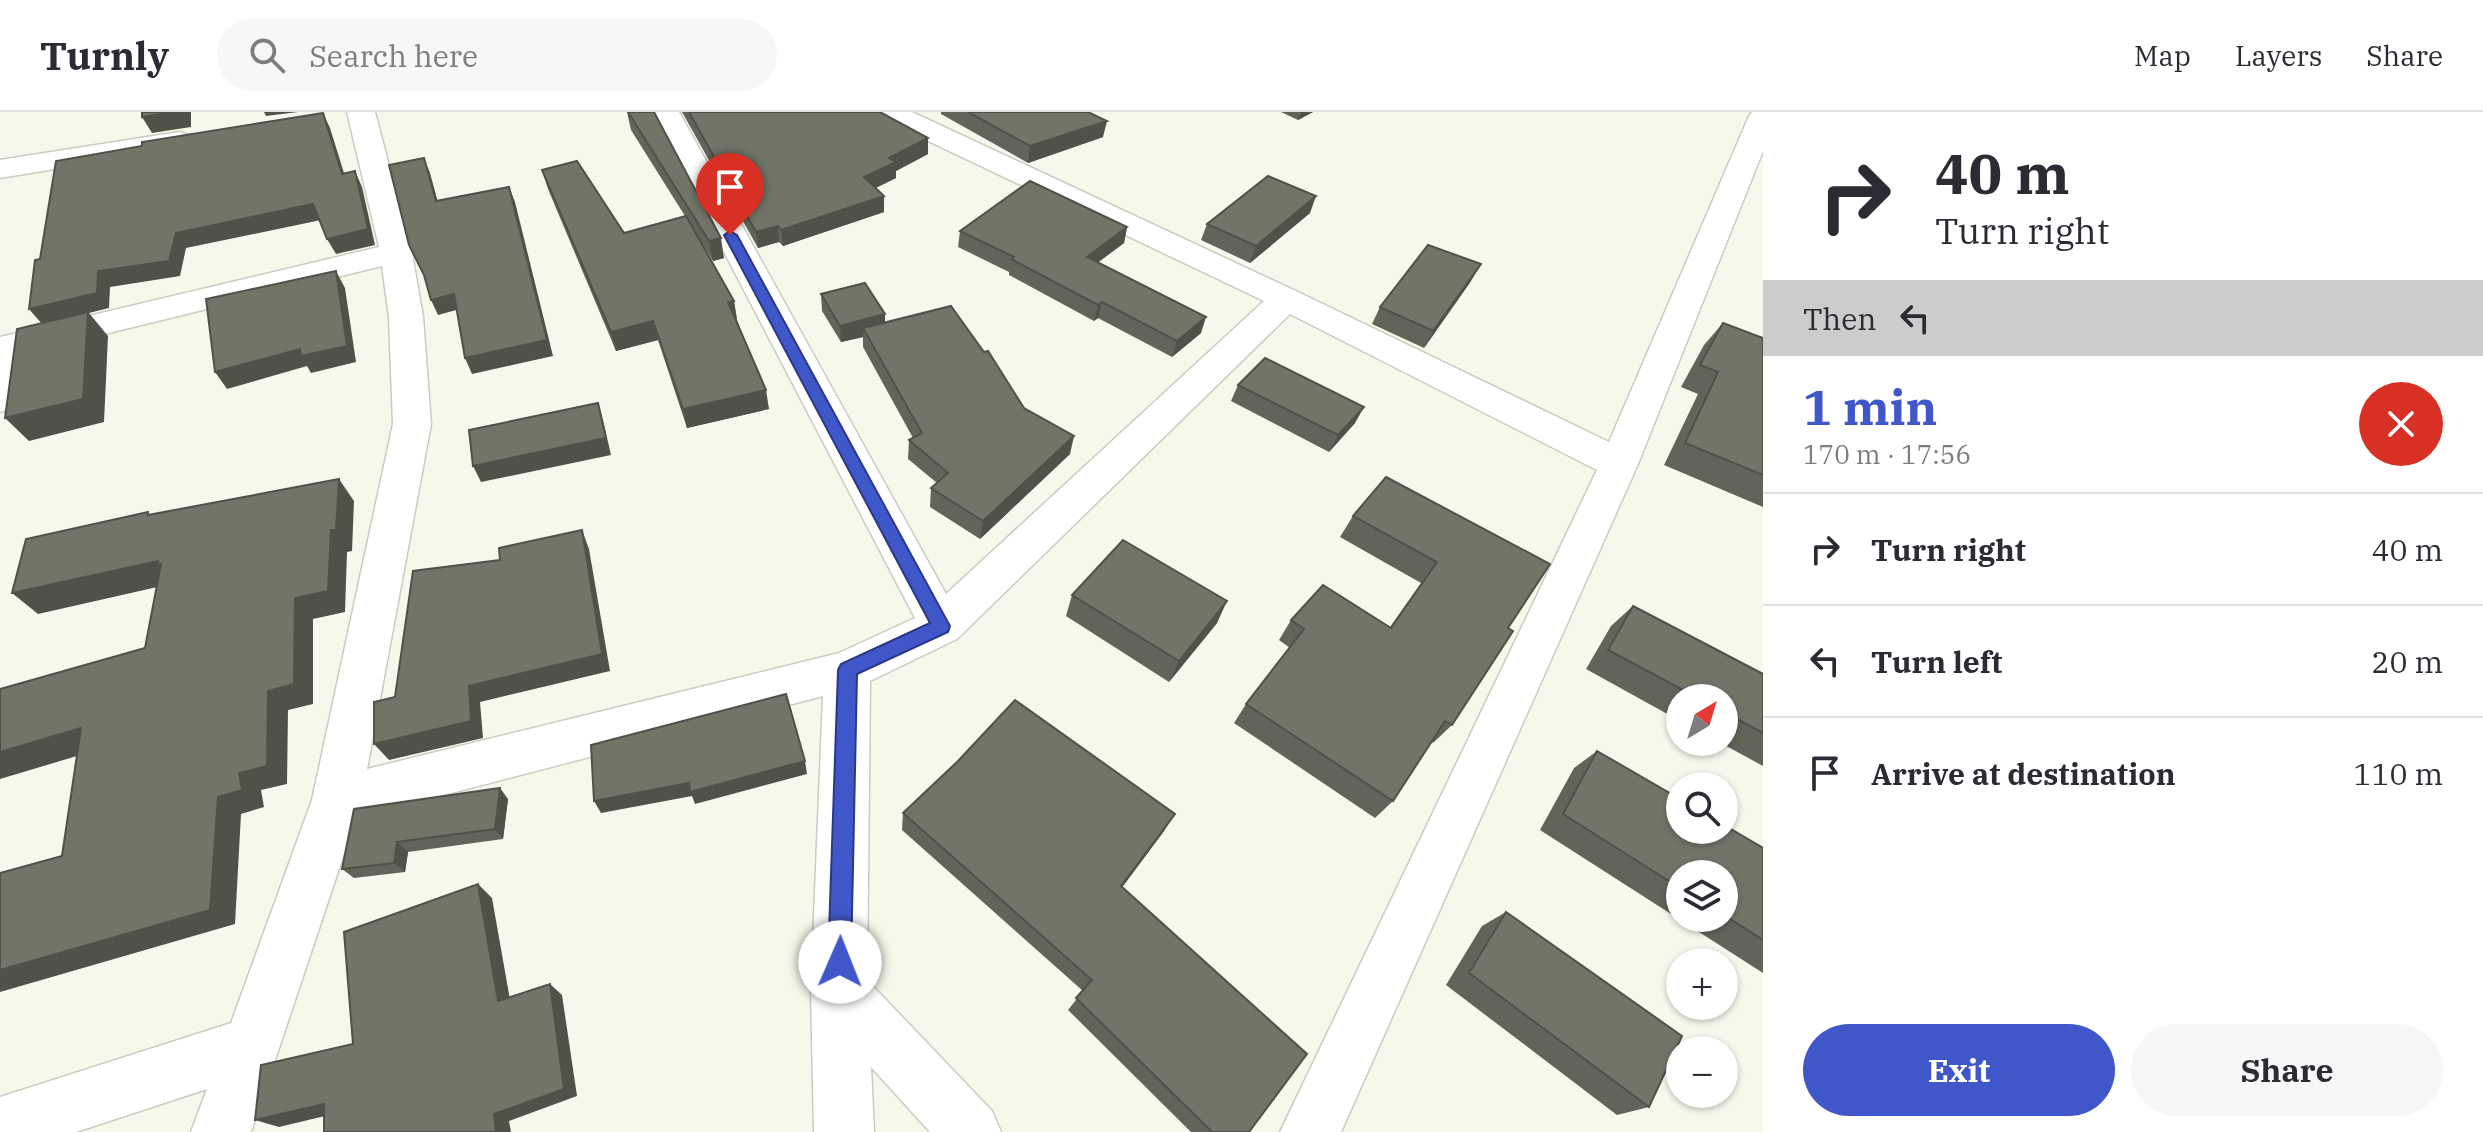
<!DOCTYPE html>
<meta charset="utf-8">
<style>
body{margin:0;font-family:"IBM Plex Serif",serif;background:#f7f7f7;color:#2b2b33;height:100vh;display:flex;flex-direction:column;font-size:30px;white-space:nowrap}
*{box-sizing:border-box;margin:0}
p{font-size:26px;color:#7c7c81}
.icon{flex:none;width:44px;height:44px;fill:none;stroke:currentColor;stroke-width:2;stroke-linecap:round;stroke-linejoin:round}
.map{position:relative;flex:1;overflow:hidden}
.sheet{display:flex;flex-direction:column;background:#fff;width:720px}
.sheet>*{flex:none}
.hud{background:#fff;color:#2b2b33;overflow:hidden}
.needle{width:52px;rotate:38deg}
.tools{position:absolute;left:1666px;top:572px;display:grid;gap:16px}
.tools a{display:grid;place-items:center;width:72px;height:72px;border-radius:50%;background:#fff;box-shadow:0 2px 6px #0004;font-size:40px}
.pin{position:absolute;display:grid;place-items:center;width:68px;height:68px;color:#fff;margin:-82px -34px;border-radius:50% 50% 50% 0;rotate:-45deg;box-shadow:0 0 8px #0007}
.pin .icon{rotate:45deg}
.me{position:absolute;width:88px;margin:-44px;rotate:1deg;stroke-linejoin:round;filter:drop-shadow(0 0 6px #0008)}
.turn{display:flex;align-items:center;gap:28px;height:168px;padding:0 40px;font-size:36px}
.turn .icon{width:104px;height:104px;stroke-width:2.5}
.turn b{display:block;font-size:56px;line-height:68px}
.then{display:flex;align-items:center;height:76px;padding:0 40px;background:#0003;gap:16px;font-size:30px}
.round{display:grid;place-items:center;flex:none;width:84px;height:84px;border-radius:42px;background:#f7f7f7}
.summary{display:flex;align-items:center;justify-content:space-between;height:136px;padding:0 40px}
h1{font-size:48px;font-weight:700;line-height:60px;color:#4057ca}
.action{display:flex;gap:16px;margin-top:auto;padding:16px 40px}
.action a{flex:1;height:92px;border-radius:48px;background:#4057ca;color:#fff;font-size:32px;font-weight:700;line-height:92px;text-align:center}
.action a+a{background:#f7f7f7;color:#2b2b33}
ul{padding:0;list-style:none}
li{display:flex;align-items:center;gap:24px;height:112px;padding:0 40px;border-top:2px solid #e1e1e2}
li div{flex:1}
li b{display:block;font-size:30px}
li em{font-style:normal}
header{display:flex;align-items:center;gap:48px;box-sizing:border-box;height:112px;padding:0 40px;background:#fff;border-bottom:2px solid #e1e1e2}
header strong{font-size:38px}
nav{display:flex;gap:44px;margin-inline-start:auto;font-size:28px}
.search{width:560px;height:72px;background:#f7f7f7;display:flex;align-items:center;gap:20px;box-sizing:border-box;padding:0 28px;border-radius:44px;color:#7c7c81;font-size:30px}
main{display:flex;flex:1;min-height:0}
.map>svg:first-child{display:block}
</style>
<header>
<strong>Turnly</strong>
<div class="search"><svg class="icon" aria-label="search" viewBox="0 0 24 24"><circle cx="10" cy="10" r="6"/><path d="M15 15l6 6"/></svg>Search here</div>
<nav><a>Map</a><a>Layers</a><a>Share</a></nav>
</header>
<main>
<div class="map">
<svg width="1763" height="1020" viewBox="0 0 1763 1020">
<rect width="100%" height="100%" fill="#f5f9eb"/>
<g fill="none" stroke-linecap="round" stroke-linejoin="round">
<g stroke="#c9cdbf" stroke-width="3">
<g id="minor">
<polygon points="347,0 375,0 412,141 423,205 431,312 367,657 839,541 915,506 651,0 679,0 946,482 1264,189 880,6 876,0 912,0 1298,180 1609,330 1749,4 1752,0 1763,0 1763,39 1638,352 1341,1020 1280,1020 1597,358 1290,202 957,527 870,569 867,868 992,999 1001,1020 930,1020 871,955 874,1020 814,1020 811,879 823,584 356,706 251,1020 191,1020 207,977 76,1020 0,1020 0,985 231,911 312,688 393,312 389,205 382,154 27,241 18,287 13,296 0,300 0,225 379,135"/>
<polygon points="179,20 189,23 193,29 189,35 0,66 0,48"/>
</g>
</g>
<use href="#minor" fill="#fff" fill-rule="evenodd"/>
</g>
<g fill="#616559" fill-rule="evenodd">
<polygon points="627,0 724,146 713,149 701,130 734,189 737,208 769,297 687,316 658,228 616,239 548,77 542,58 624,121 685,104 631,18"/>
<polygon points="682,0 880,0 928,26 928,42 896,59 896,66 876,76 884,84 884,100 783,134 779,130 758,136"/>
<polygon points="941,0 1088,0 1103,25 1028,51 941,2"/>
<polygon points="1281,0 1313,0 1298,8"/>
<polygon points="1310,101 1250,151 1201,128 1207,112"/>
<polygon points="1127,115 1124,131 1098,150 1201,221 1172,245 1098,206 1094,209 1009,163 1009,160 958,135 960,119"/>
<polygon points="1471,169 1424,236 1372,212 1380,195"/>
<polygon points="821,182 885,202 885,210 1024,296 1070,342 980,427 930,395 931,376 937,371 908,347 909,328 913,326 863,235 863,225 841,230 822,199"/>
<polygon points="1723,211 1763,226 1763,395 1664,353 1698,282 1681,275 1704,233"/>
<polygon points="1238,273 1355,311 1329,340 1231,289"/>
<polygon points="1386,365 1508,516 1452,613 1433,631 1432,630 1393,689 1375,706 1234,611 1246,592 1290,536 1279,528 1291,508 1390,515 1421,471 1340,425 1353,404"/>
<polygon points="1072,483 1217,511 1169,570 1066,504"/>
<polygon points="1633,494 1763,562 1763,654 1719,630 1724,630 1724,586 1680,586 1680,609 1586,557 1611,514"/>
<path d="M1597,639L1763,736V861L1540,718L1574,656ZM1680,762H1724V806H1680Z"/>
<polygon points="508,687 503,727 408,740 405,760 354,766 342,757 354,697"/>
<polygon points="903,701 1164,719 1122,775 1249,1020 1191,1020 1068,898 1083,879 902,718"/>
<polygon points="1506,800 1649,995 1617,1003 1446,873 1482,814"/>
</g>
<g fill="#4f5249">
<polygon points="173,0 191,0 191,15 152,21 142,5"/>
<polygon points="264,0 298,0 266,4"/>
<polygon points="1301,0 1313,0 1298,8"/>
<polygon points="323,1 330,16 349,77 342,62"/>
<polygon points="1107,9 1103,25 1028,51 1030,34"/>
<polygon points="928,26 928,42 896,59 896,66 864,81 864,65 889,46"/>
<polygon points="424,46 430,61 442,105 436,89"/>
<polygon points="355,59 362,75 375,133 336,142 327,127"/>
<polygon points="509,75 515,90 553,244 472,262 465,246"/>
<polygon points="884,84 884,100 783,134 781,118"/>
<polygon points="1316,84 1310,101 1250,151 1256,134"/>
<polygon points="313,92 321,108 186,136 180,164 110,175 109,196 89,201 108,224 104,310 29,329 5,306 42,212 29,197 98,159 176,121"/>
<polygon points="778,114 779,130 758,136 756,120"/>
<polygon points="1127,115 1124,131 1084,161 1087,145"/>
<polygon points="721,126 724,146 713,149 709,129"/>
<polygon points="1481,152 1471,169 1424,236 1433,219"/>
<polygon points="336,159 345,176 356,250 311,261 307,254 227,277 215,260"/>
<polygon points="454,182 460,197 438,203 431,188"/>
<polygon points="734,189 737,208 728,190"/>
<polygon points="1102,190 1098,206 1094,209 1098,193"/>
<polygon points="885,202 885,219 863,216 863,225 841,230 840,214"/>
<polygon points="1206,205 1201,221 1172,245 1177,229"/>
<polygon points="653,209 658,228 616,239 611,220"/>
<polygon points="766,278 769,297 687,316 683,297"/>
<polygon points="598,291 603,308 611,343 481,370 473,354"/>
<polygon points="1364,295 1355,311 1329,340 1338,323"/>
<polygon points="1074,324 1070,342 980,427 983,409"/>
<polygon points="339,367 354,389 352,439 347,440 345,500 313,507 313,592 288,598 287,672 261,678 264,695 241,702 235,812 0,880 0,858 218,685 268,579 295,486 331,418"/>
<polygon points="582,418 589,437 610,559 480,590 483,626 389,648 374,632 469,574"/>
<polygon points="158,449 175,471 38,502 12,481"/>
<polygon points="1227,489 1217,511 1169,570 1179,549"/>
<polygon points="81,616 107,635 0,667 0,640"/>
<polygon points="805,649 807,662 695,692 692,684 601,701 594,689"/>
<polygon points="500,676 508,687 503,727 495,717"/>
<polygon points="1175,702 1164,719 1112,789 1121,774"/>
<polygon points="397,730 408,740 405,760 394,751"/>
<polygon points="478,772 492,786 512,899 498,889"/>
<polygon points="550,872 562,883 577,984 509,1009 511,1020 496,1020 494,1002"/>
<polygon points="324,992 346,999 279,1015 255,1008"/>
</g>
<g fill="#717568" stroke="#4f5249" stroke-width="2">
<polygon points="142,0 173,0 142,5"/>
<polygon points="628,0 654,0 721,126 709,129"/>
<polygon points="689,0 880,0 928,26 889,46 896,50 864,65 884,84 781,118 778,114 756,120"/>
<polygon points="968,0 1088,0 1107,9 1030,34"/>
<polygon points="323,1 342,62 355,59 368,117 327,127 313,92 176,121 169,149 98,159 97,181 29,197 35,148 40,147 56,49 142,34 142,30"/>
<polygon points="424,46 436,89 509,75 547,228 465,246 454,182 431,188 424,163 409,133 389,53"/>
<polygon points="577,49 624,121 686,104 734,189 728,190 766,278 683,297 653,209 611,220 542,58"/>
<polygon points="1268,64 1316,84 1256,134 1207,112"/>
<polygon points="1030,69 1127,115 1087,145 1206,205 1177,229 1102,190 1098,193 1011,147 1014,145 960,119"/>
<polygon points="1428,133 1481,152 1433,219 1380,195"/>
<polygon points="336,159 347,234 301,244 300,237 215,260 206,187"/>
<polygon points="865,171 885,202 840,214 821,182"/>
<polygon points="951,194 984,240 988,239 1024,296 1074,324 983,409 931,376 948,361 909,328 922,321 863,216"/>
<polygon points="88,200 83,287 5,306 17,217"/>
<polygon points="1723,211 1763,226 1763,363 1685,331 1718,260 1700,253"/>
<polygon points="1265,246 1364,295 1338,323 1238,273"/>
<polygon points="598,291 606,326 473,354 469,318"/>
<polygon points="1386,365 1550,452 1508,516 1513,519 1452,613 1445,609 1393,689 1246,592 1304,517 1291,508 1323,473 1391,516 1437,450 1353,404"/>
<polygon points="339,367 336,418 331,418 328,479 295,486 294,572 268,579 267,654 239,661 242,678 218,685 210,798 0,858 0,761 62,744 81,616 0,640 0,577 145,536 161,452 157,453 158,449 12,481 26,427 148,400 148,403"/>
<polygon points="582,418 602,542 469,574 471,609 374,632 374,590 395,585 413,459 500,448 499,436"/>
<polygon points="1123,428 1227,489 1179,549 1072,483"/>
<polygon points="1633,494 1763,562 1763,621 1724,600 1724,586 1698,586 1608,538"/>
<polygon points="786,582 805,649 690,680 689,671 594,689 591,633"/>
<polygon points="1015,588 1175,702 1121,774 1307,942 1249,1020 1212,1020 1076,886 1092,868 903,701 958,649"/>
<polygon points="1597,639 1680,687 1680,718 1724,718 1724,713 1763,736 1763,828 1724,803 1724,762 1680,762 1680,776 1563,702"/>
<polygon points="500,676 495,717 397,730 394,751 342,757 354,697"/>
<polygon points="478,772 498,889 550,872 564,977 494,1002 496,1020 324,1020 324,992 255,1008 261,953 353,932 344,820"/>
<polygon points="1506,800 1682,924 1649,995 1469,861"/>
</g>
<polygon fill="#4057ca" stroke="#2a3983" stroke-width="2" points="730,119 737,123 950,514 948,520 857,562 851,850 848,858 840,861 832,858 828,850 838,558 841,552 930,511 724,123"/>
</svg>
<div class="tools">
<a><svg class="needle" viewBox="-14 -14 28 28"><path d="M0-13l5 13h-10z" fill="#e53935"/><path d="M0 13l5-13h-10z" fill="#7c7c81"/></svg></a>
<a><svg class="icon" aria-label="search" viewBox="0 0 24 24"><circle cx="10" cy="10" r="6"/><path d="M15 15l6 6"/></svg></a>
<a><svg class="icon" aria-label="layers" viewBox="0 0 24 24"><path d="M12 4l9 5-9 5-9-5zM3 14l9 5 9-5"/></svg></a>
<a>+</a>
<a>−</a>
</div>
<div class="pin" style="left:730px;top:123px;background:#d93025"><svg class="icon" aria-label="arrive" viewBox="0 0 24 24"><path d="M6 21V4h12l-3 4 3 4H6"/></svg></div>
<svg class="me" style="left:840px;top:850px" viewBox="-20 -20 40 40"><circle r="19" fill="#fff"/><path d="M0-13L10 11 0 6-10 11z" fill="#4057ca"/></svg>
</div>
<section class="sheet">
<div class="hud">
<div class="turn"><svg class="icon" aria-label="right" viewBox="0 0 24 24"><path d="M7 20v-9h11M14 6l5 5-5 5"/></svg><div><b>40 m</b>Turn right</div></div>
<div class="then">Then<svg class="icon" aria-label="left" viewBox="0 0 24 24"><path d="M17 20v-9H6M10 6l-5 5 5 5"/></svg></div>
</div>
<div class="summary"><div><h1>1 min</h1><p>170 m · 17:56</p></div><a class="round" style="background:#d93025;color:#fff"><svg class="icon" aria-label="close" viewBox="0 0 24 24"><path d="M6 6l12 12M18 6L6 18"/></svg></a></div>
<ul>
<li><svg class="icon" aria-label="right" viewBox="0 0 24 24"><path d="M7 20v-9h11M14 6l5 5-5 5"/></svg><div><b>Turn right</b></div><em>40 m</em></li>
<li><svg class="icon" aria-label="left" viewBox="0 0 24 24"><path d="M17 20v-9H6M10 6l-5 5 5 5"/></svg><div><b>Turn left</b></div><em>20 m</em></li>
<li><svg class="icon" aria-label="arrive" viewBox="0 0 24 24"><path d="M6 21V4h12l-3 4 3 4H6"/></svg><div><b>Arrive at destination</b></div><em>110 m</em></li>
</ul>
<div class="action"><a>Exit</a><a>Share</a></div>
</section>
</main>
